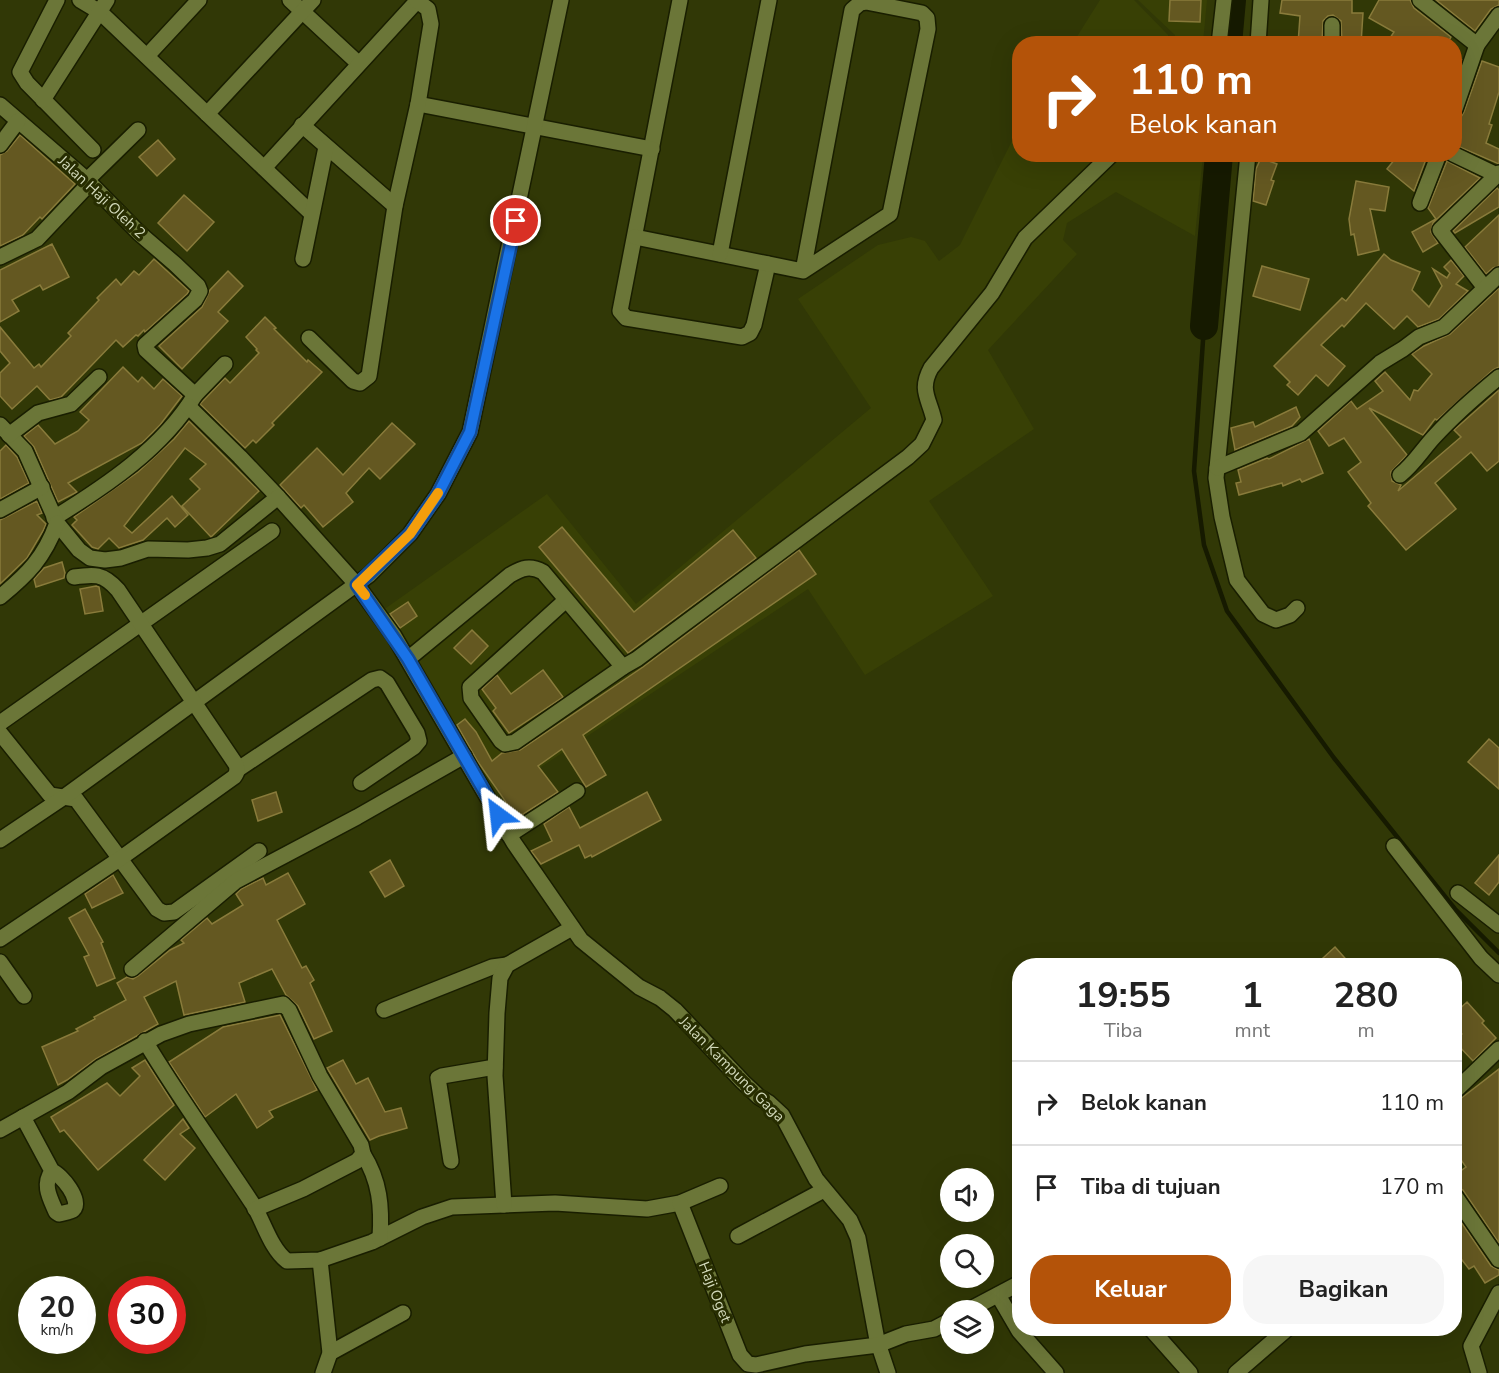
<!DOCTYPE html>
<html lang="id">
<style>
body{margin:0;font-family:"Nunito Sans",sans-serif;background:#f6f6f6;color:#222;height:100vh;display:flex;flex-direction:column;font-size:22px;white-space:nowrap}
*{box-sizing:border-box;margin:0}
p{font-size:20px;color:#767676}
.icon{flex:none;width:33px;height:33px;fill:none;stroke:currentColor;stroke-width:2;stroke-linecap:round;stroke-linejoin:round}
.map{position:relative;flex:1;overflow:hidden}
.panel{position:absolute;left:1012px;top:958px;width:450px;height:378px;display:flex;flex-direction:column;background:#fff;border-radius:24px;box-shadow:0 6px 24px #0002}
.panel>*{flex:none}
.hud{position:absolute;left:1012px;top:36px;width:450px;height:126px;border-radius:24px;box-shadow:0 6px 24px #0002;background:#b45309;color:#fff;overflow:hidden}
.buttons{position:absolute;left:940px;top:1168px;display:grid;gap:12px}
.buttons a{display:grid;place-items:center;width:54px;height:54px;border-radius:50%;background:#fff;box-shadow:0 6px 24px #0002;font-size:30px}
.speed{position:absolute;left:18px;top:1276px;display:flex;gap:12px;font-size:30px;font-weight:700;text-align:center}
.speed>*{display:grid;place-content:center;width:78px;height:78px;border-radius:50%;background:#fff;box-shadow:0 6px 24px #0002;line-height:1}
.speed small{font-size:15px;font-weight:400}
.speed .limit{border:9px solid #d22;background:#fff;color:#111}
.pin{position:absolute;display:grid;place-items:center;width:51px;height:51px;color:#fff;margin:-26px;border:3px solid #fff;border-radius:50%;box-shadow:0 2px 6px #0007}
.me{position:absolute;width:66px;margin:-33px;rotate:330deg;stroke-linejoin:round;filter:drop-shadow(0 0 4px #0008)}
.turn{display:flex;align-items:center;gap:21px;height:126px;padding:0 18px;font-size:27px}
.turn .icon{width:78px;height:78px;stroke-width:2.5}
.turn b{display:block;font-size:42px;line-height:51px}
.eta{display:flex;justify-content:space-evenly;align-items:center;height:102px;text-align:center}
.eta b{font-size:36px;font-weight:700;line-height:42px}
.cta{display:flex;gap:12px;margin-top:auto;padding:12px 18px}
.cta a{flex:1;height:69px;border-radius:24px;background:#b45309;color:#fff;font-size:24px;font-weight:700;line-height:69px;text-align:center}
.cta a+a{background:#f6f6f6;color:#222}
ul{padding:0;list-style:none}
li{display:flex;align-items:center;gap:18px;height:84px;padding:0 18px;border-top:2px solid #e0e0e0}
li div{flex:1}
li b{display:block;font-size:22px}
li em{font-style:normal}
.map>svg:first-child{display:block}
</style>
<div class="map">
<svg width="1499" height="1373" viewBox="0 0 1499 1373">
<rect width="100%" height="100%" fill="#313806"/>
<g fill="#384005">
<polygon points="1100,0 1134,0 1168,35 1169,43 1073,43"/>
<polygon points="1138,0 1207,0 1203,43 1175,43 1175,35"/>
<polygon points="1020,132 1020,154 1203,155 1195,236 1116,192 1067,223 1063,240 1077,254 988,350 1034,429 929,501 993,596 865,675 808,589 493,799 381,609 386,608 547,494 636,604 871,408 798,299 878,245 911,237 925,241 939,261 960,245 1012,141"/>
</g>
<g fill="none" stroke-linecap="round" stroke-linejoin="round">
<polyline stroke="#161a00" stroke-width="4.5" points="1204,326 1194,471 1204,545 1227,611 1334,758 1455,909 1499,953"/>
<g stroke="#161a00" stroke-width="28">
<polyline points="1228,44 1232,0"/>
<polyline points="1204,326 1219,154"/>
</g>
</g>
<g fill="#645821" stroke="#897b3b" stroke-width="1.5">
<polygon points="1170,0 1201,0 1200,22 1169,21"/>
<polygon points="1282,0 1352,0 1352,13 1363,13 1361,44 1342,44 1341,21 1333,15 1328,16 1323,21 1322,44 1298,44 1300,16 1280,13"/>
<polygon points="1379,0 1410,0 1414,8 1451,37 1447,44 1433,44 1421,38 1417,44 1386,44 1394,32 1369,18"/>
<polygon points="1436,0 1499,0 1499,5 1491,9 1475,31"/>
<polygon points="1455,58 1462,60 1455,79"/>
<polygon points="1482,61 1499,67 1499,92 1489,124 1492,125 1486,143 1499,149 1499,164 1455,145 1455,119 1461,117 1464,112"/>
<polygon points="20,135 75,184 42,219 40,217 23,235 0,246 0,155 7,151"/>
<polygon points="158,140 175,159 157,176 139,157"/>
<polygon points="1399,154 1428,154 1414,191 1387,169"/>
<polygon points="1261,158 1277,164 1271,180 1274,181 1266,205 1253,201 1256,169"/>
<polygon points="1447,161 1480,178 1433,223 1431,232 1438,243 1423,252 1412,232 1436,219 1428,208"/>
<polygon points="1356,181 1389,187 1385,211 1370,209 1379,250 1358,255 1354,234 1351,235 1349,219"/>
<polygon points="1497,188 1499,190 1499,207 1455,233 1453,231"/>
<polygon points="184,195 214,222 187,251 158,223"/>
<polygon points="1499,215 1499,266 1493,268 1486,274 1465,247"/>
<polygon points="52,244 69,277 43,290 40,285 12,300 19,311 0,322 0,270"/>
<polygon points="1384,254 1391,260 1420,272 1412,290 1429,307 1442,286 1433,269 1447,278 1450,273 1444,267 1451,260 1464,276 1456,284 1468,291 1439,319 1418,327 1407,316 1394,329 1366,303 1344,327 1342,325 1321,345 1345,366 1328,386 1316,375 1298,395 1287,385 1290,382 1274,366 1342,298 1346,301"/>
<polygon points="154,259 189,291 187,294 145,332 144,330 138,336 136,335 123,347 116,340 61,397 50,400 37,386 12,409 0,396 0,373 10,363 0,351 0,327 34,368 39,364 41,367 71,336 68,333 99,300 97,298 116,279 121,285 134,271 139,275"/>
<polygon points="1262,266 1309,279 1300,310 1253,296"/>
<polygon points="228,271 243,286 218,312 228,321 182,369 159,346 202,307 210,290"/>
<polygon points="1499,288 1499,367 1493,370 1437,420 1435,419 1423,435 1369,408 1407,455 1391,472 1392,481 1401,485 1398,491 1461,437 1454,430 1499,390 1499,461 1487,471 1471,452 1435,483 1456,509 1406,550 1368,506 1371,503 1348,472 1361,462 1344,438 1329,446 1318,431 1351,401 1357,409 1383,391 1375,381 1385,372 1410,400 1414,390 1418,391 1432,374 1412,354 1424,346 1450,334"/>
<polygon points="265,317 276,328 274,329 307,362 308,360 322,372 272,423 274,425 256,443 253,440 245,448 200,404 225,378 230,383 259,353 256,350 257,349 246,337"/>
<polygon points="123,367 138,382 142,377 154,389 163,379 182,396 160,425 142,443 68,483 77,492 58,502 34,447 24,436 38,425 55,444 78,431 89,420 80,412"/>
<polygon points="1296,407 1300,417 1292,426 1235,450 1231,428 1253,422 1255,427"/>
<polygon points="189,421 259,491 211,537 182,506 200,489 190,479 206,464 185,448 124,526 132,533 172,496 188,515 175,527 167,518 143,540 119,548 109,538 98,549 92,547 72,525 77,520 74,517 138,472 174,439"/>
<polygon points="392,423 415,444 380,479 369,468 346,493 353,502 323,527 304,505 301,508 280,485 317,448 343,475"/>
<polygon points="1309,439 1323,473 1302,482 1300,479 1283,486 1282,483 1239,495 1236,483 1241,482 1238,470 1267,458 1269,459"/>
<polygon points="6,445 17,457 29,483 0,499 0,451"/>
<polygon points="37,501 42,513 37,515 46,524 43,531 27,558 0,584 0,520"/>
<polygon points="562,527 634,612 733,530 756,558 628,653 539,547"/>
<polygon points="799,550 816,574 583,735 606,775 586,787 562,749 538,766 558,792 517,818 478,762 457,725 465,719 476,732 492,761 502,753 520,750 643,667"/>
<polygon points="62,562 65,573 64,578 36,587 34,579 44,568"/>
<polygon points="96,586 99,587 103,611 85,614 80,589"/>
<polygon points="408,602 417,616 400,628 390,614"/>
<polygon points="472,630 488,646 471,664 454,648"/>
<polygon points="543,670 563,697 509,733 493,711 496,708 482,689 497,675 511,694"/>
<polygon points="1489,739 1499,748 1499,789 1468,762"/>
<polygon points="276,792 282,812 258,821 252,800"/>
<polygon points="647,792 661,820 592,857 591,855 585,858 579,845 541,864 531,851 552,841 544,824 569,807 580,828"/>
<polygon points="1499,855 1499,882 1489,895 1475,883"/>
<polygon points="390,860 404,886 385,897 370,872"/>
<polygon points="288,873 305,904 277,920 302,968 306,966 314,980 310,983 332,1031 314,1039 298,1006 286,995 272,969 239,983 245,1002 184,1015 176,981 144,997 158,1024 96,1059 67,1080 58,1085 42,1047 78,1031 76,1029 95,1019 94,1017 126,1000 117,983 127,977 133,979 138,976 170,950 184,943 181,940 207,918 212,924 243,905 236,894 241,889 263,878 266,885"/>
<polygon points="113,875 123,893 92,908 85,894"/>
<polygon points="85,909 103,942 101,943 115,978 97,986 84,957 89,955 69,918"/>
<polygon points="1335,947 1352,966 1330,966 1323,958"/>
<polygon points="1467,1002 1484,1021 1482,1023 1496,1038 1473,1061 1455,1042 1462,1034 1455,1025 1455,1013"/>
<polygon points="280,1015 317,1090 269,1111 273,1117 257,1128 236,1094 205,1117 169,1062 223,1027"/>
<polygon points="145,1060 174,1105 98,1170 64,1130 60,1132 51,1117 107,1083 120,1096 140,1076 132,1068"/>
<polygon points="343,1060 356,1084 368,1078 385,1112 401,1108 407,1128 379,1136 370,1140 327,1068"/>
<polygon points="1499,1069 1499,1243 1463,1190 1455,1186 1455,1175 1466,1167 1455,1151 1455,1103"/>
<polygon points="183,1119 189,1128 180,1134 195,1148 165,1180 144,1160"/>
<polygon points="1455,1213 1491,1266 1499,1270 1499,1275 1485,1283 1474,1266 1469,1269 1455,1251"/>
</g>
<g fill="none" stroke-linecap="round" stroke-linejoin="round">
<g stroke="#191e00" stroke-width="18">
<g id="minor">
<polyline points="57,0 20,72 27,83 93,150"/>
<polyline points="80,0 100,12 311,213"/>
<polyline points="290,0 358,63"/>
<polyline points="680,0 620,311 626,318 742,337 750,333 754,325 768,264"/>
<polyline points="1420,0 1477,45 1499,15"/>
<polyline points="1219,44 1224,0"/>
<polyline points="1258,44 1261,0"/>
<polyline points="1332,44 1332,25"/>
<polyline points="147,56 199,0"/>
<polyline points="43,100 107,0"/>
<polyline points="418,104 652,149"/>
<path d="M0,105L87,180L139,233L175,264L198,286L200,291L195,300L145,345L146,350L195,395C163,448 106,486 54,518"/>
<polyline points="1455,109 1477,45"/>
<polyline points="207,114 313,0"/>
<polyline points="302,125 395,206"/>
<polyline points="0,145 18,121"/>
<polyline points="1248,154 1216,478 1222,517 1237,580 1263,614 1276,620 1290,615 1297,608"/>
<polyline points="1453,154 1497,175 1499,173"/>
<polyline points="264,168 418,0"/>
<polyline points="87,180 138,130"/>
<polyline points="1420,203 1439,154"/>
<polyline points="635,237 803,271 890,214 928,29 927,18 922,13 866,2 860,3 852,10 803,271"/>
<polyline points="720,254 769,0"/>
<polyline points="0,257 37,239 89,184"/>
<polyline points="303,259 326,147"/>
<polyline points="1485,288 1440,230 1497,175"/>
<polyline points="309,338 353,381 360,383 369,376 395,206 418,104 431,24 428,9 417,1"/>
<polyline points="195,395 225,364"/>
<polyline points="188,406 240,457 278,497"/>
<polyline points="0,425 25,451 57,523 79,550 90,558 105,560 121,558 148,549 188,550 207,548 220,544 278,497 357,585 394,636 514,843 581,940 639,987 660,998 675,1010 743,1082 759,1097 769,1103 782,1115 816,1179 850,1220 858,1238 877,1340 888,1373"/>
<polyline points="9,435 38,413 71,404 99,377"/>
<polyline points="1217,468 1301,433 1380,363 1403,349 1419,337 1444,327 1499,275"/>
<path d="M1400,475C1414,464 1422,450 1434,437C1454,415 1476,396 1499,377"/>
<polyline points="0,510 42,487"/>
<path d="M0,597C28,574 44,558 57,523"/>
<polyline points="566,600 470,687 471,698 501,741 505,744 515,742 623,667"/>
<path d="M408,659L510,575C522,568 530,565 543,572L623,667L637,659L908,457L922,444L934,420C929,398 919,390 931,368L992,293L1025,238L1112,154"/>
<polyline points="0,723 272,531"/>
<polyline points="0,733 50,795 76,799 157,909 164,913 174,912 259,851"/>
<polyline points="237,770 372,680 380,678 387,683 417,733 419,741 414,747 361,783"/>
<polyline points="509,835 577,791"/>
<polyline points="0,840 64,797 369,575 410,534 438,494 470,432 561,0"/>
<polyline points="1394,846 1481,958 1499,975"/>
<polyline points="1458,893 1499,925"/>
<path d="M0,939L121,858L234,777C238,772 238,768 235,763L118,590C103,573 94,574 74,577"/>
<polyline points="0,962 24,996"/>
<polyline points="132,969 236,881 357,817 464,756"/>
<polyline points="384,1010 492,967 507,965"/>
<path d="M145,1041C179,1098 218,1151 254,1206C264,1223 271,1249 287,1261L320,1260L372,1242L422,1217L452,1207L555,1203L647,1209L680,1203L720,1186"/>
<polyline points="1455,1091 1499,1049"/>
<path d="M23,1117L52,1171C42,1185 50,1198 56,1212L59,1214C63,1213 71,1212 73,1210C83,1201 61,1174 52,1171"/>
<polyline points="0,1130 68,1092 101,1067 161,1034 189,1024 283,1004 289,1010 320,1076 361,1145 363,1154 357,1161 303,1189 255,1209"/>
<path d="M363,1154C380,1181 382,1207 380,1238"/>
<polyline points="451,1161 438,1078 442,1076 495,1067"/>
<polyline points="1455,1196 1499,1260"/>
<polyline points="680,1203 740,1355 748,1364 756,1365 805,1354 878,1345 906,1334 934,1329 951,1320"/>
<polyline points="504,1205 495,1076 497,1013 500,978 507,965 572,928"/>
<polyline points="738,1236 824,1190"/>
<polyline points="320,1260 330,1353 323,1373"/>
<polyline points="998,1295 1019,1331 1056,1373"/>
<polyline points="967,1311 1020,1283"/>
<polyline points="1151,1329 1190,1373"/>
<polyline points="330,1353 403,1313"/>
<polyline points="1236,1373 1287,1329"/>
<polyline points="1479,1373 1471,1346 1499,1293"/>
</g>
</g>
<use href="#minor" stroke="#6b7638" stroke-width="15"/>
</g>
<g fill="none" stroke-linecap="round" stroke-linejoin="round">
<g stroke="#114b97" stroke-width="15">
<polyline id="route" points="498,815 408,659 357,585 410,534 438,494 470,432 516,221"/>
</g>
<use href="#route" stroke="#1a73e8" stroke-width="10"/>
<polyline stroke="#f59e0b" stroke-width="10" points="365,595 357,585 410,534 438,493"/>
</g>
<g text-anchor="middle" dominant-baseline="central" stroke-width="6" stroke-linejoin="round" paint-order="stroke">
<g font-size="15" fill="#d3dabb" stroke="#272d00">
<text transform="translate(102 197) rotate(43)">Jalan Haji Oleh 2</text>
<text transform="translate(732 1069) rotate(45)">Jalan Kampung Gaga</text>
<text transform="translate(715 1292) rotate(68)">Haji Oget</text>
</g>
</g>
</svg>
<div class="buttons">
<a><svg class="icon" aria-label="sound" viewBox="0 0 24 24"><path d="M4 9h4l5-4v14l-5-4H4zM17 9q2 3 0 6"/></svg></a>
<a><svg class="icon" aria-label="search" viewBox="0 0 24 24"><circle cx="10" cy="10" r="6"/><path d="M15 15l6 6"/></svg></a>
<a><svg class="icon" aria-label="layers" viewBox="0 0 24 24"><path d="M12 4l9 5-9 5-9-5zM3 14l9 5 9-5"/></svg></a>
</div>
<div class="speed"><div>20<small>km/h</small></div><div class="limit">30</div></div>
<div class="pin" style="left:516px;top:221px;background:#d93025"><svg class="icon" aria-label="arrive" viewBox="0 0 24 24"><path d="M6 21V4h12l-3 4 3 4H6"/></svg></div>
<svg class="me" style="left:498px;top:815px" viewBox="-20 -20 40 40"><path d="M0-17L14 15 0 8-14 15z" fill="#1a73e8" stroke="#fff" stroke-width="4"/></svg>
<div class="hud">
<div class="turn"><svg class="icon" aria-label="right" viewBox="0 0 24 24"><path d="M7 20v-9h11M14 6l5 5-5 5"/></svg><div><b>110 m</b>Belok kanan</div></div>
</div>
<section class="panel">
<div class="eta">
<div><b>19:55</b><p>Tiba</p></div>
<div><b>1</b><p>mnt</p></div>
<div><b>280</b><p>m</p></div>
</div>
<ul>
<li><svg class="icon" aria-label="right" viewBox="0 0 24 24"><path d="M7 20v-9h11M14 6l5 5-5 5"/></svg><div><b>Belok kanan</b></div><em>110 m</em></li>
<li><svg class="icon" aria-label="arrive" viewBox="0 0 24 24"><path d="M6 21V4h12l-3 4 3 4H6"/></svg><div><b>Tiba di tujuan</b></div><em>170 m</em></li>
</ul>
<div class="cta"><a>Keluar</a><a>Bagikan</a></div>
</section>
</div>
